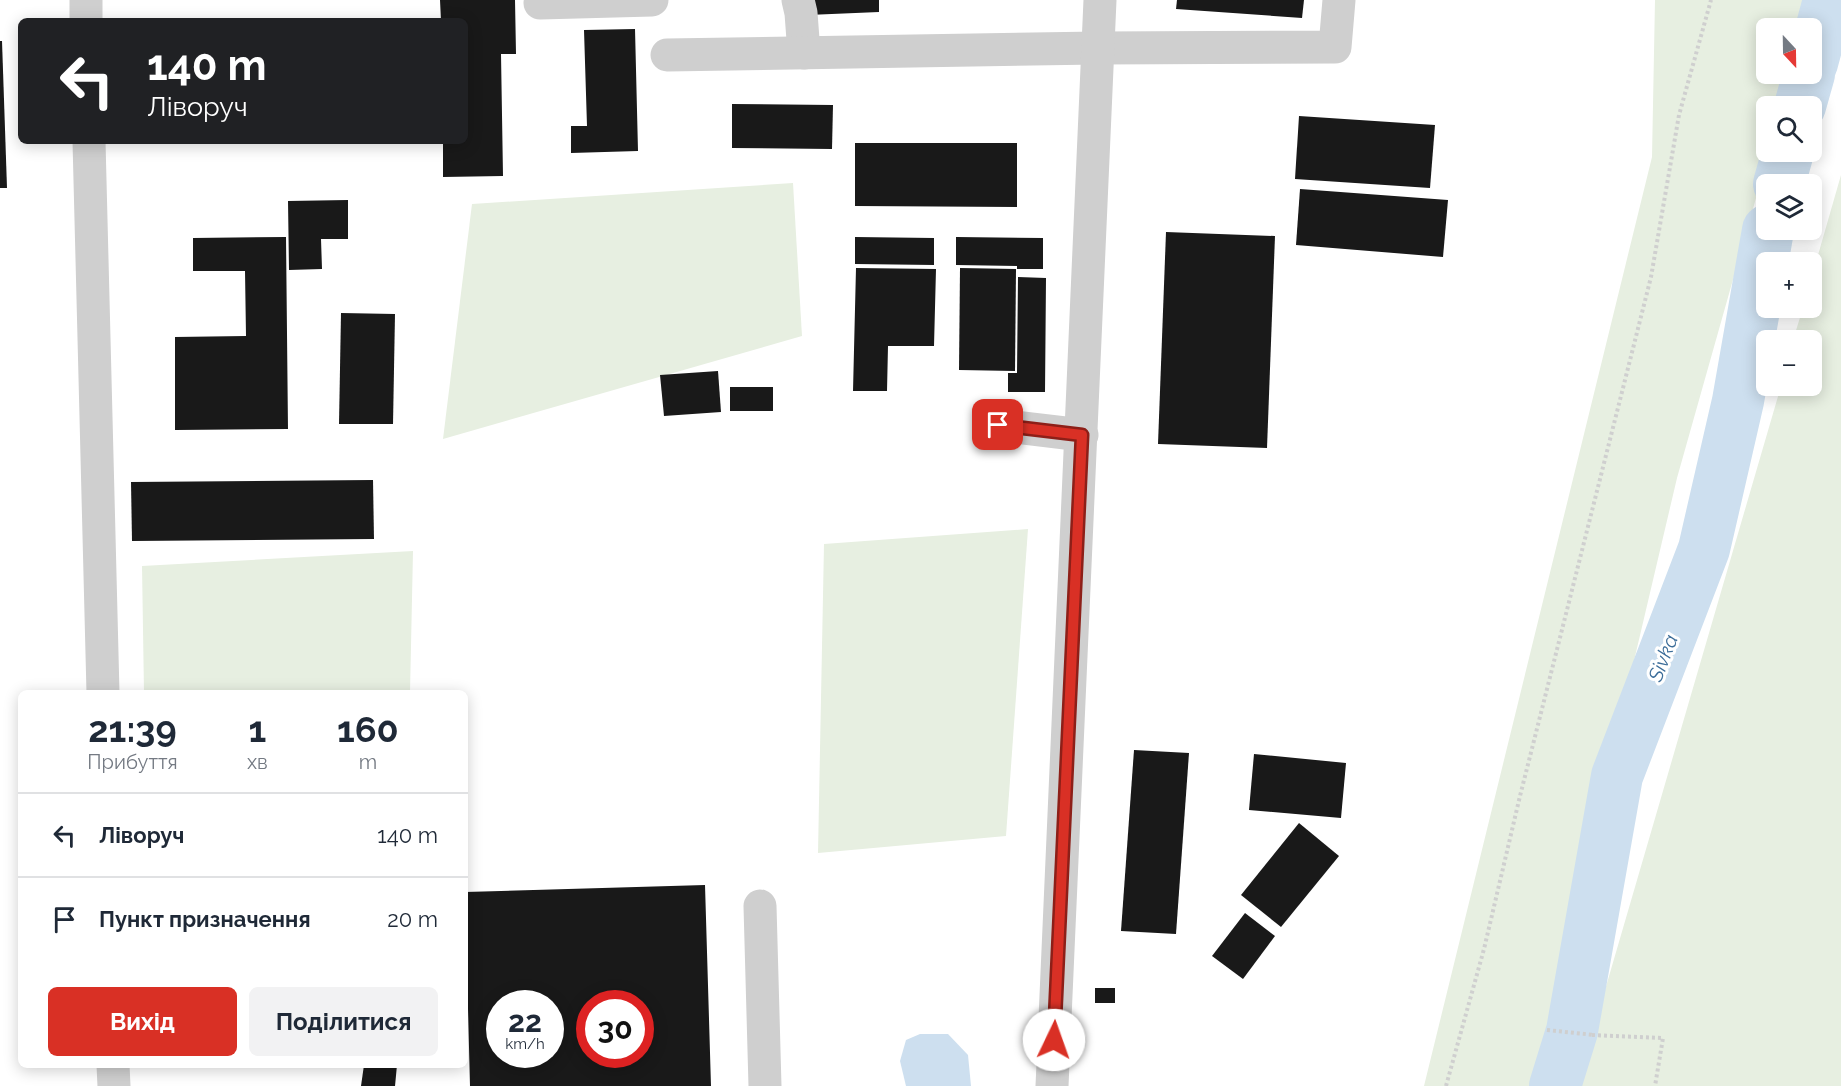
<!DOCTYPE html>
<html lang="uk">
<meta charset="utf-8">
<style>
body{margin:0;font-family:Raleway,sans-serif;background:#f2f2f3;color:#1f2937;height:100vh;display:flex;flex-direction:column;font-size:22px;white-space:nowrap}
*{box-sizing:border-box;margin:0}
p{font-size:20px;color:#747a83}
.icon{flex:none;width:33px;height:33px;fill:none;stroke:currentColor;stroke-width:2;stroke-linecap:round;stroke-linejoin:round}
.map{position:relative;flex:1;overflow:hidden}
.side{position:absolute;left:18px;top:690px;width:450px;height:378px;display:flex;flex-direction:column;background:#fff;border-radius:9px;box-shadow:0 3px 15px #0003}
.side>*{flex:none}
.top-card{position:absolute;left:18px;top:18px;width:450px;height:126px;border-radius:9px;box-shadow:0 3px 15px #0003;background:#202124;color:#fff;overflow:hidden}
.needle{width:39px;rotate:158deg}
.tools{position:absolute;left:1756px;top:18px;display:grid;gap:12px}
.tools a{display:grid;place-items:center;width:66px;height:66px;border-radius:9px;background:#fff;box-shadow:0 3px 15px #0003;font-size:30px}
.speed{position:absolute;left:486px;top:990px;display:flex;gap:12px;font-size:30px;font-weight:700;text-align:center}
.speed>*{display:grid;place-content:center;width:78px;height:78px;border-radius:50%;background:#fff;box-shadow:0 3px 15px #0003;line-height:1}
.speed small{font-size:15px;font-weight:400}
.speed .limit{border:9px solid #d22;background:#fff;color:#111}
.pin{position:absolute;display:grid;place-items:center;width:51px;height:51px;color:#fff;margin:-26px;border-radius:12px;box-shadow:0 3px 9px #0006}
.me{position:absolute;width:66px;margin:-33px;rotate:3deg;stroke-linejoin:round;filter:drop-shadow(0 0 4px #0008)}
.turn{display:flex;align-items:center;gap:21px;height:126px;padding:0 30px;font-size:27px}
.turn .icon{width:78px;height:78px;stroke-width:2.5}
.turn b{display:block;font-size:42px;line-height:51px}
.eta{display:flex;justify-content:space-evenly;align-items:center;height:102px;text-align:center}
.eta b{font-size:36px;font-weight:700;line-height:42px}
.cta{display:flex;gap:12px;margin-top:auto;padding:12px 30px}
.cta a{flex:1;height:69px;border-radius:9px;background:#d93025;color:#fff;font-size:24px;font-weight:700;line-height:69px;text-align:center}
.cta a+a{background:#f2f2f3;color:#1f2937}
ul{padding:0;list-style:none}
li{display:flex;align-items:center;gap:18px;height:84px;padding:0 30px;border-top:2px solid #e0e1e3}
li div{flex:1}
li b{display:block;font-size:22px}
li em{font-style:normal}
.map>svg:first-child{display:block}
</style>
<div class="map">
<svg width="1841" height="1086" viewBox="0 0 1841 1086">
<rect width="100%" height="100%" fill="#fff"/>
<g fill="#e7efe1">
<polygon points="1655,0 1812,0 1804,28 1767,28 1767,74 1791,74 1782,106 1767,106 1767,152 1769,152 1677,478 1534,1086 1424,1086 1652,157"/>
<polygon points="1841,175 1841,1086 1577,1086 1781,386 1812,386 1812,340 1793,340 1803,308 1812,308 1812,276"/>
<polygon points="793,183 802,336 443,439 472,204"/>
<polygon points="1028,529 1006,836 818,853 824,544"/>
<polygon points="413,551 410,693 144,693 142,566"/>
</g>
<polygon fill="#cddfef" points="920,1034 948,1034 968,1055 971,1086 906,1086 900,1061 906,1040"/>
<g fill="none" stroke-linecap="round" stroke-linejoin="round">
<g stroke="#cddfef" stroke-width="52">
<polyline points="1812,63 1829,0"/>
<polyline points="1800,106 1809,74"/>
<polyline points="1779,184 1788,152"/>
<polyline points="1555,1086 1572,1031 1617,776 1704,549 1738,401 1768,230"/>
</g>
</g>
<g fill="#191919" fill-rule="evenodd">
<polygon points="440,0 515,0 516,54 501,54 503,176 443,177 443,141 465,141 465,21 441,21"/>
<polygon points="807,0 879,0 879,12 808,15"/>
<polygon points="1177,0 1304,0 1302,18 1176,9"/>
<polygon points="635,29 638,151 571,153 571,126 587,126 584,30"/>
<polygon points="0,41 2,41 7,188 0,188"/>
<polygon points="732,104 833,105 832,149 732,148"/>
<polygon points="1299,116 1435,125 1430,188 1295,179"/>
<polygon points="855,143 1017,143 1017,207 855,206"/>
<polygon points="1300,189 1448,200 1443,257 1296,245"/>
<polygon points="348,200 348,239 321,239 322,269 289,270 288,201"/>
<polygon points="1166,232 1275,236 1267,448 1158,444"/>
<polygon points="286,237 288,429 175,430 175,337 246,336 245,271 193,271 193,238"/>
<polygon points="855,237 934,238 934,265 855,264"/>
<polygon points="956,237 1043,238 1043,269 1017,269 1017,266 956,265"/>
<polygon points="856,268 936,269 934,346 888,346 887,391 853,391"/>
<polygon points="960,268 1016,269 1015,371 959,370"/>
<polygon points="1018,277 1046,278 1045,392 1008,392 1008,373 1017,373"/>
<polygon points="341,313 395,314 393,424 339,424"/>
<polygon points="718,371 721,412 664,416 660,375"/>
<rect x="730" y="387" width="43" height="24"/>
<polygon points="373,480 374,539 132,541 131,482"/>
<polygon points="1134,750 1189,753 1176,934 1121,931"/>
<polygon points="1254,754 1346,763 1341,818 1249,810"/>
<polygon points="1299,823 1339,856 1281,927 1241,895"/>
<path d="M705,885L711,1086H470L465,892ZM500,1004H550V1054H500ZM590,1004H640V1054H590Z"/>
<polygon points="1245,913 1275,936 1243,979 1212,956"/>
<rect x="1095" y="988" width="20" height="15"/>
<polygon points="364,1065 397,1065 395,1086 361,1086"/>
</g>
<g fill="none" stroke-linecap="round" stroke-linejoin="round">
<g stroke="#cfcfcf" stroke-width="4" stroke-dasharray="3 3" stroke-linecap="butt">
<polyline points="1547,1030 1594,1035"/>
<polyline points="1592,1035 1663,1038 1655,1086"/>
<polyline points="1446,1086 1484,949 1520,796 1651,277 1679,115 1711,0"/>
</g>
<g stroke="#cfcfcf" stroke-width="33">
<polyline points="86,0 86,21"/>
<polyline points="798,0 801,13 804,53"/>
<polyline points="540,3 652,0"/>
<polyline points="667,55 1098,48 1335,47 1339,0"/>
<polyline points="89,141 103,693"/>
<polyline points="998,425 1082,435"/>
<polyline points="760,906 765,1086"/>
<polyline points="113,1065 114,1086"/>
<polyline points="1052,1086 1100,0"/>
</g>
</g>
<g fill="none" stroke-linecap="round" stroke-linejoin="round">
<g stroke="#8d1f18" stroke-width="15">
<polyline id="route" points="998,425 1082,435 1054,1040"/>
</g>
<use href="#route" stroke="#d93025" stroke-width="10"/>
</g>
<g text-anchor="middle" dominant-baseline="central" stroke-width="6" stroke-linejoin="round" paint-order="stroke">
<g font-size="20" font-style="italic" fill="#3c6d99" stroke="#fff">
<text transform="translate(1663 658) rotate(-69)">Sivka</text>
</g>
</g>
</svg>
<div class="tools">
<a><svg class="needle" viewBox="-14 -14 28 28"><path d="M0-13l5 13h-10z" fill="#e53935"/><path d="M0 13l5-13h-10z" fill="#747a83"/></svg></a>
<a><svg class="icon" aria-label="search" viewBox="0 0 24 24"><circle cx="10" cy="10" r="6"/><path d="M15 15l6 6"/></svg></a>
<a><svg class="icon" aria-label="layers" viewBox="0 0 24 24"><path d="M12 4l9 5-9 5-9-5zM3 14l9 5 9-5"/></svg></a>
<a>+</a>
<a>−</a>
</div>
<div class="speed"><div>22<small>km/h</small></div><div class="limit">30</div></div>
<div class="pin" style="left:998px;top:425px;background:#d93025"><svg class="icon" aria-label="arrive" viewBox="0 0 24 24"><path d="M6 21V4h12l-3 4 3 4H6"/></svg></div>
<svg class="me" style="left:1054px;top:1040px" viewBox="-20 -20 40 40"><circle r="19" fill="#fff"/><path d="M0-13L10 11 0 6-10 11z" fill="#d93025"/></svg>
<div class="top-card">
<div class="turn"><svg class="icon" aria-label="left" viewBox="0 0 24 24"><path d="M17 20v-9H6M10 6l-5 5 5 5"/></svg><div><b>140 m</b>Ліворуч</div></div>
</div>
<section class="side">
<div class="eta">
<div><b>21:39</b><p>Прибуття</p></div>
<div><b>1</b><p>хв</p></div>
<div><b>160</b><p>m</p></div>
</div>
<ul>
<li><svg class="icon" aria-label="left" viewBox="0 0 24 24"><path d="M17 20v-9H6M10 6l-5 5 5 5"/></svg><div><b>Ліворуч</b></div><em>140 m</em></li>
<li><svg class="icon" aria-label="arrive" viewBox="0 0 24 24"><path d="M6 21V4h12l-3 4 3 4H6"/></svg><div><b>Пункт призначення</b></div><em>20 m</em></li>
</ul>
<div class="cta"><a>Вихід</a><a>Поділитися</a></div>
</section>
</div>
